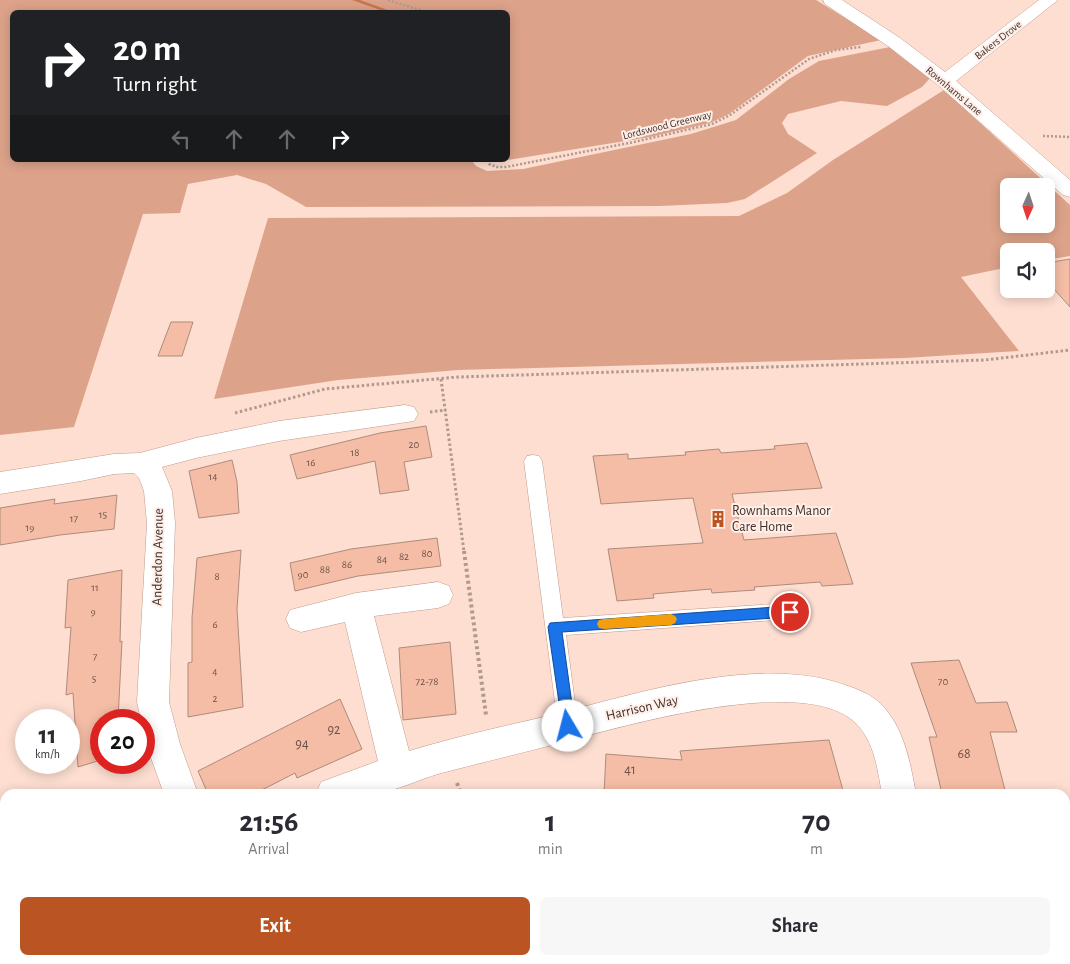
<!DOCTYPE html>
<style>
body{margin:0;font-family:"Alegreya Sans",sans-serif;background:#f7f7f7;color:#2b2b33;height:100vh;display:flex;flex-direction:column;font-size:19px;white-space:nowrap}
*{box-sizing:border-box;margin:0}
p{font-size:16px;color:#7c7c81}
.icon{flex:none;width:28px;height:28px;fill:none;stroke:currentColor;stroke-width:2;stroke-linecap:round;stroke-linejoin:round}
.map{position:relative;flex:1;overflow:hidden}
.panel{position:absolute;left:0px;top:789px;width:1070px;height:176px;display:flex;flex-direction:column;background:#fff;border-radius:15px 15px 0 0;box-shadow:0 2px 12px #0003}
.panel>*{flex:none}
.hud{position:absolute;left:10px;top:10px;width:500px;height:152px;border-radius:8px;box-shadow:0 2px 12px #0003;background:#202124;color:#fff;overflow:hidden}
.needle{width:32px;rotate:183deg}
.tools{position:absolute;left:1000px;top:178px;display:grid;gap:10px}
.tools a{display:grid;place-items:center;width:55px;height:55px;border-radius:8px;background:#fff;box-shadow:0 2px 12px #0003;font-size:25px}
.speed{position:absolute;left:15px;top:709px;display:flex;gap:10px;font-size:25px;font-weight:700;text-align:center}
.speed>*{display:grid;place-content:center;width:65px;height:65px;border-radius:50%;background:#fff;box-shadow:0 2px 12px #0003;line-height:1}
.speed small{font-size:12px;font-weight:400}
.speed .limit{border:8px solid #d22;background:#fff;color:#111}
.pin{position:absolute;display:grid;place-items:center;width:42px;height:42px;color:#fff;margin:-21px;border:2px solid #fff;border-radius:50%;box-shadow:0 1px 5px #0007}
.me{position:absolute;width:55px;margin:-28px;rotate:352deg;stroke-linejoin:round;filter:drop-shadow(0 0 4px #0008)}
.turn{display:flex;align-items:center;gap:18px;height:105px;padding:0 20px;font-size:22px}
.turn .icon{width:65px;height:65px;stroke-width:2.5}
.turn b{display:block;font-size:35px;line-height:42px}
.lanes{display:flex;align-items:center;height:48px;padding:0 20px;background:#0003;justify-content:center;gap:25px;direction:ltr}
.lanes .off{opacity:.35}
.eta{display:flex;justify-content:space-evenly;align-items:center;height:85px;text-align:center}
.eta b{font-size:30px;font-weight:700;line-height:35px}
.action{display:flex;gap:10px;margin-top:auto;padding:10px 20px}
.action a{flex:1;height:58px;border-radius:8px;background:#ba5523;color:#fff;font-size:20px;font-weight:700;line-height:58px;text-align:center}
.action a+a{background:#f7f7f7;color:#2b2b33}
.map>svg:first-child{display:block}
</style>
<div class="map">
<svg width="1070" height="964" viewBox="0 0 1070 964">
<rect width="100%" height="100%" fill="#fdded1"/>
<g fill="#dda38a" fill-rule="evenodd">
<polygon points="0,0 816,0 881,40 808,56 729,114 710,123 650,137 508,160 508,12 12,12 12,160 471,160 476,166 487,171 523,169 691,134 736,120 789,79 819,61 890,47 931,77 922,87 887,106 841,101 788,114 782,123 788,134 817,153 745,199 727,203 660,206 306,207 266,184 237,175 188,184 180,213 143,214 74,427 0,435"/>
<path d="M944,90L1070,205V256L1046,260V251H1009V267L961,277L1019,351L905,358L458,370L338,380L214,399L268,218L739,216L787,193L833,160ZM1009,186H1046V224H1009Z"/>
<polygon points="72,960 177,960 170,964 62,964"/>
<polygon points="205,960 512,960 513,964 198,964"/>
</g>
<g fill="none" stroke-linecap="round" stroke-linejoin="round">
<polygon fill="#cb754f" fill-rule="evenodd" points="352,0 360,0 393,12 386,12"/>
</g>
<g fill="#f5bda5" stroke="#ae8b7c">
<polygon points="1070,259 1070,307 1046,280 1046,263"/>
<polygon points="171,322 193,322 182,356 158,356"/>
<polygon points="426,426 432,457 404,462 409,490 380,494 375,461 297,479 290,455 380,433"/>
<polygon points="807,443 822,488 732,494 744,540 836,533 853,584 822,586 820,582 754,587 755,590 712,593 711,589 653,594 654,598 617,601 608,549 703,543 693,498 601,504 593,456 628,454 628,459 686,455 685,452 719,449 721,453 775,449 774,446"/>
<polygon points="232,460 237,482 239,513 199,518 189,471"/>
<polygon points="117,495 114,529 60,535 0,545 0,508 55,499 54,504"/>
<polygon points="437,538 441,566 358,576 295,591 290,563 351,549"/>
<polygon points="241,550 237,609 243,707 188,717 188,663 192,662 192,618 197,558"/>
<polygon points="122,570 120,642 122,641 118,720 101,720 101,760 78,767 73,693 66,695 71,627 65,628 68,580"/>
<polygon points="450,642 456,714 403,720 399,648"/>
<polygon points="959,660 976,703 1007,702 1017,732 990,732 1006,794 942,794 929,737 937,737 911,663"/>
<polygon points="340,699 362,749 297,778 295,773 254,794 208,794 198,771"/>
<polygon points="829,740 844,794 787,794 786,790 731,794 604,794 606,754 682,760 680,751"/>
</g>
<g fill="none" stroke-linecap="round" stroke-linejoin="round">
<g stroke="#c09c8d" stroke-width="1">
<polygon id="lane" points="533,455 539,456 542,461 563,618 790,603 797,605 800,611 797,617 790,619 566,635 578,726 575,733 568,736 561,733 558,726 524,461 527,456"/>
</g>
<g stroke="#c09c8d" stroke-width="1">
<g id="street">
<polygon points="405,405 414,407 418,414 414,421 279,441 196,458 162,467 172,491 175,523 169,702 180,744 198,794 164,794 146,744 144,720 141,720 137,702 147,523 144,491 139,478 134,473 114,474 81,481 0,494 0,472 114,454 140,453 196,438 279,421"/>
<path d="M438,582L449,586L453,595L449,604L438,608L374,616L409,751C455,737 501,727 548,716C636,694 759,653 848,686C857,689 867,693 875,699C903,721 910,761 916,794H882C877,767 874,737 851,719C794,675 617,728 552,745C514,755 475,764 438,774C418,780 397,790 376,794C359,797 334,794 316,794L321,782L378,761L345,622L301,632L290,628L286,619L290,610L356,593Z"/>
<polygon points="5,934 5,960 21,960 19,964 0,964 0,936"/>
<rect x="576" y="960" width="38" height="4"/>
<polygon points="922,960 960,960 962,964 924,964"/>
</g>
</g>
<g stroke="#c09c8d" stroke-width="1">
<polygon id="secondary" points="823,0 842,0 900,38 945,72 1039,0 1058,0 956,81 1070,180 1070,197 1063,195 938,85 888,46 825,4"/>
</g>
<g stroke="#b1998e" stroke-width="2.5" stroke-dasharray="2 2" stroke-linecap="butt">
<polyline points="388,0 426,12"/>
<polyline points="1043,136 1070,137"/>
<polyline points="488,160 489,164 497,167 506,167 634,142 712,124 730,115 809,59 836,50 861,47"/>
</g>
<g stroke="#b1998e" stroke-width="3" stroke-dasharray="2.5 2.5" stroke-linecap="butt">
<polyline points="441,379 464,552"/>
<polyline points="430,412 446,410"/>
<polyline points="235,413 325,389 458,377 985,360 1070,350"/>
</g>
<g stroke="#b1998e" stroke-width="4" stroke-dasharray="3 3" stroke-linecap="butt">
<polyline points="464,551 486,715"/>
<polyline points="457,783 461,794"/>
<polyline points="38,960 38,964"/>
<polyline points="517,960 517,964"/>
<polyline points="183,964 190,960"/>
</g>
<use href="#lane" fill="#fff" fill-rule="evenodd"/>
<use href="#street" fill="#fff" fill-rule="evenodd"/>
<use href="#secondary" fill="#fff" fill-rule="evenodd"/>
</g>
<polygon fill="#1a73e8" stroke="#114b97" points="790,606 795,608 797,612 795,615 790,617 562,632 575,726 573,730 568,732 563,730 548,627 550,623"/>
<polygon fill="#f59e0b" points="671,614 675,616 677,619 675,623 671,625 604,629 599,628 597,624 599,620 604,619"/>
<defs>
<g id="building-bare" transform="scale(1.35)"><path d="M-4-6H4V6H1V3H-1V6H-4ZM-2.5-4.3h1.7v1.8h-1.7ZM.8-4.3h1.7v1.8H.8ZM-2.5-1h1.7V.8h-1.7ZM.8-1h1.7V.8H.8Z" fill="#ba5523" stroke="#ffefe8" stroke-width="2.5" paint-order="stroke"/></g>
</defs>
<g fill-rule="evenodd">
<use href="#building-bare" x="718" y="519"/>
</g>
<g text-anchor="middle" dominant-baseline="central" stroke-width="4" stroke-linejoin="round" paint-order="stroke">
<g font-size="11" fill="#3e2f29" stroke="#ffefe8">
<text transform="translate(998 40) rotate(-38)">Bakers Drove</text>
<text transform="translate(954 91) rotate(40)">Rownhams Lane</text>
<text transform="translate(667 125) rotate(-14)">Lordswood Greenway</text>
</g>
<g font-size="11" fill="#6c5248">
<text x="414" y="444">20</text>
<text x="355" y="452">18</text>
<text x="311" y="462">16</text>
<text x="213" y="476">14</text>
<text x="103" y="514">15</text>
<text x="74" y="518">17</text>
<text x="30" y="527">19</text>
<text x="427" y="553">80</text>
<text x="404" y="556">82</text>
<text x="382" y="559">84</text>
<text x="347" y="564">86</text>
<text x="325" y="569">88</text>
<text x="303" y="574">90</text>
<text x="217" y="576">8</text>
<text x="95" y="587">11</text>
<text x="93" y="611">9</text>
<text x="215" y="624">6</text>
<text x="95" y="656">7</text>
<text x="215" y="671">4</text>
<text x="94" y="678">5</text>
<text x="427" y="681">72-78</text>
<text x="943" y="681">70</text>
<text x="215" y="698">2</text>
</g>
<g font-size="14" fill="#3e2f29" stroke="#ffefe8" text-anchor="start">
<text x="732" y="511">Rownhams Manor<tspan x="732" dy="16">Care Home</tspan></text>
</g>
<g font-size="14" fill="#3e2f29" stroke="#ffefe8">
<text transform="translate(158 557) rotate(-89)">Anderdon Avenue</text>
<text transform="translate(642 708) rotate(-13)">Harrison Way</text>
</g>
<g font-size="14" fill="#6c5248">
<text x="334" y="730">92</text>
<text x="302" y="744">94</text>
<text x="964" y="754">68</text>
<text x="630" y="770">41</text>
</g>
</g>
</svg>
<div class="tools">
<a><svg class="needle" viewBox="-14 -14 28 28"><path d="M0-13l5 13h-10z" fill="#e53935"/><path d="M0 13l5-13h-10z" fill="#7c7c81"/></svg></a>
<a><svg class="icon" aria-label="sound" viewBox="0 0 24 24"><path d="M4 9h4l5-4v14l-5-4H4zM17 9q2 3 0 6"/></svg></a>
</div>
<div class="speed"><div>11<small>km/h</small></div><div class="limit">20</div></div>
<div class="pin" style="left:790px;top:612px;background:#d93025"><svg class="icon" aria-label="arrive" viewBox="0 0 24 24"><path d="M6 21V4h12l-3 4 3 4H6"/></svg></div>
<svg class="me" style="left:568px;top:726px" viewBox="-20 -20 40 40"><circle r="19" fill="#fff"/><path d="M0-13L10 11 0 6-10 11z" fill="#1a73e8"/></svg>
<div class="hud">
<div class="turn"><svg class="icon" aria-label="right" viewBox="0 0 24 24"><path d="M7 20v-9h11M14 6l5 5-5 5"/></svg><div><b>20 m</b>Turn right</div></div>
<div class="lanes"><svg class="icon off" aria-label="left" viewBox="0 0 24 24"><path d="M17 20v-9H6M10 6l-5 5 5 5"/></svg><svg class="icon off" aria-label="ahead" viewBox="0 0 24 24"><path d="M12 20V5M6 11l6-6 6 6"/></svg><svg class="icon off" aria-label="ahead" viewBox="0 0 24 24"><path d="M12 20V5M6 11l6-6 6 6"/></svg><svg class="icon" aria-label="right" viewBox="0 0 24 24"><path d="M7 20v-9h11M14 6l5 5-5 5"/></svg></div>
</div>
<section class="panel">
<div class="eta">
<div><b>21:56</b><p>Arrival</p></div>
<div><b>1</b><p>min</p></div>
<div><b>70</b><p>m</p></div>
</div>
<div class="action"><a>Exit</a><a>Share</a></div>
</section>
</div>
